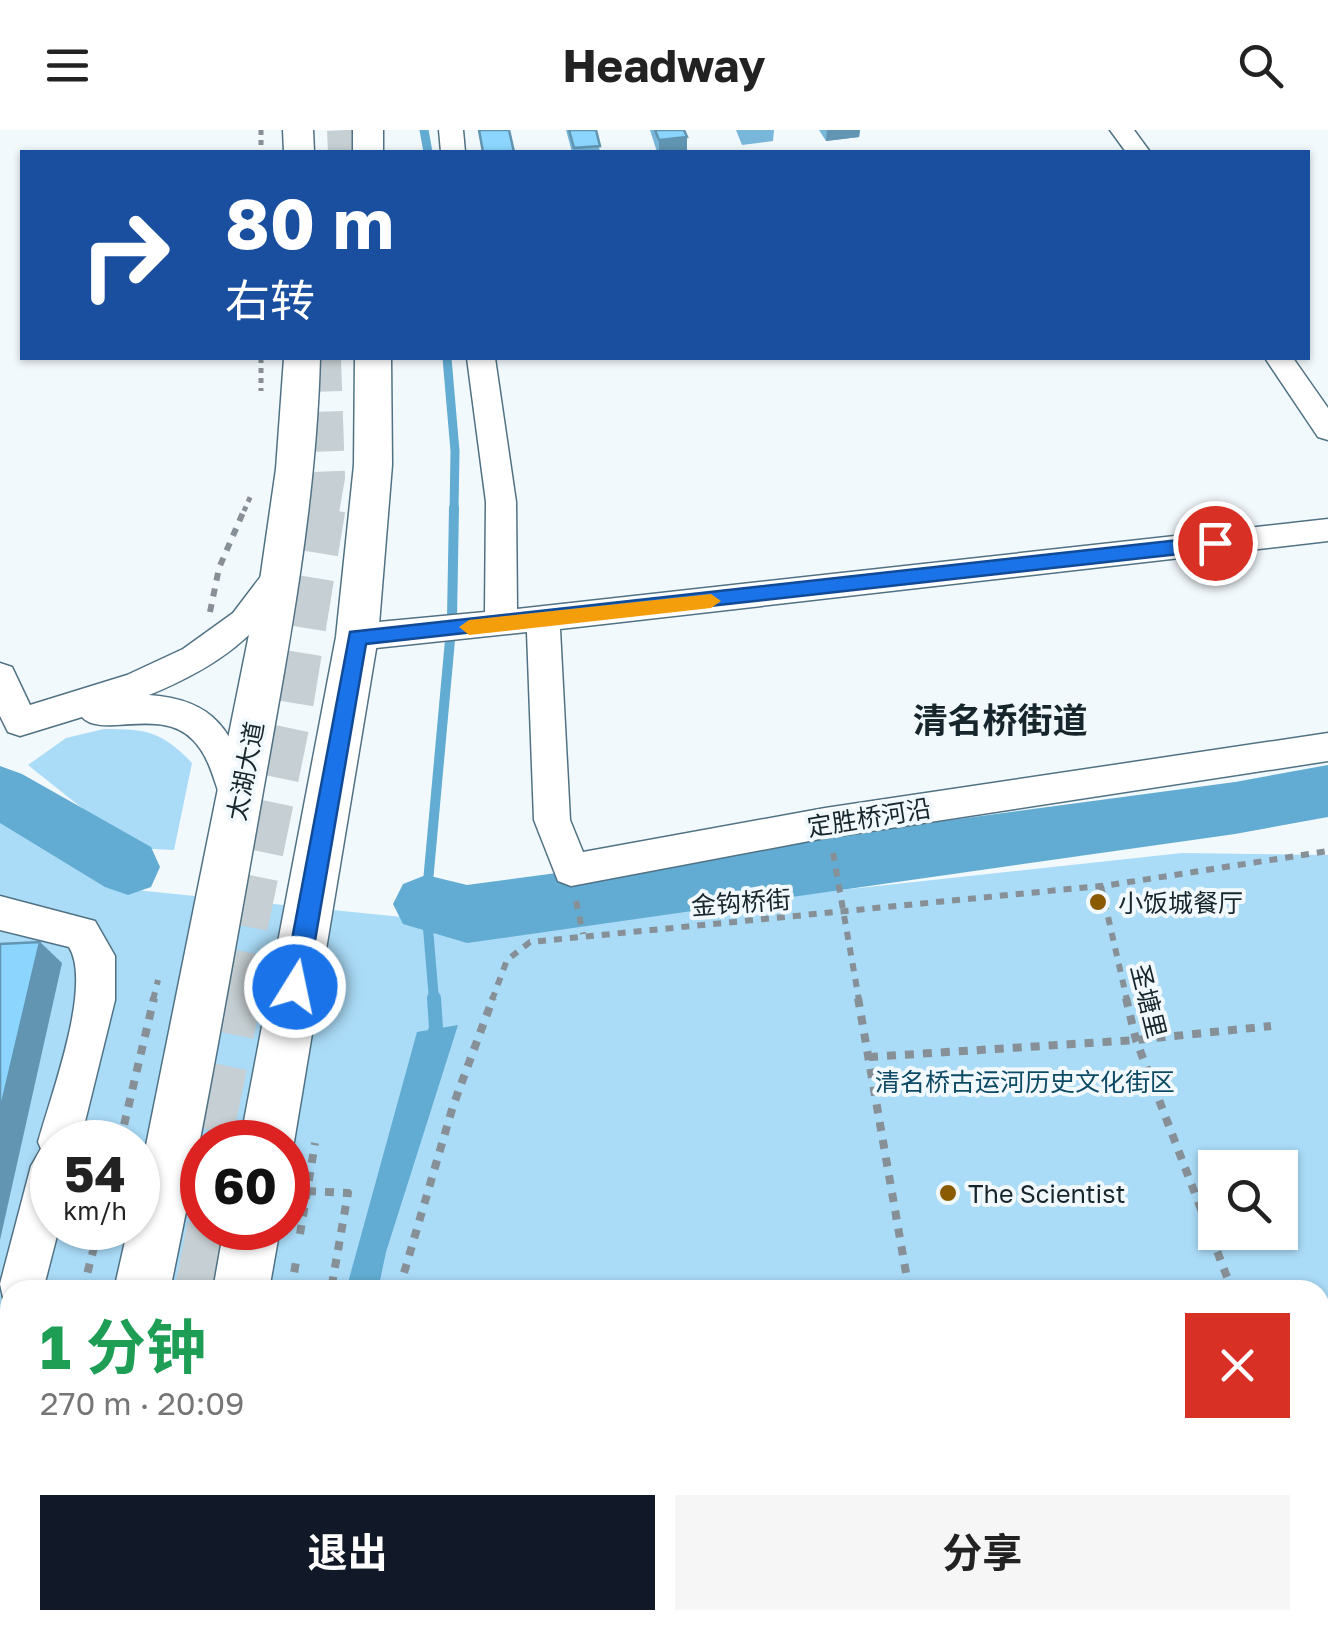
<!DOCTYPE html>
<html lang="zh">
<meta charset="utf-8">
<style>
body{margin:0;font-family:"Golos Text","Noto Sans SC",sans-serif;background:#f6f6f6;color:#222;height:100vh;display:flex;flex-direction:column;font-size:38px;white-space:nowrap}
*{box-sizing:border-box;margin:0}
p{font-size:32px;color:#767676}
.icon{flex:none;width:55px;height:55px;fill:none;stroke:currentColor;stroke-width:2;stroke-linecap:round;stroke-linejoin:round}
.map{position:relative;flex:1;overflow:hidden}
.panel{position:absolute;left:0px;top:1150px;width:1330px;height:350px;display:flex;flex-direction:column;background:#fff;border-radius:30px 30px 0 0;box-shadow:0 2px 8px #0004}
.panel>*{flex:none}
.hud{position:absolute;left:20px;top:20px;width:1290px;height:210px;border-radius:0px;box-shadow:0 2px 8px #0004;background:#1a4fa0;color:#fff;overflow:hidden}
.fabs{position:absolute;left:1198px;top:1020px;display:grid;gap:20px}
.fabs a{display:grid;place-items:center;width:100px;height:100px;border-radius:0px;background:#fff;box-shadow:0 2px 8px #0004;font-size:50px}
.speed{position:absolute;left:30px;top:990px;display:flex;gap:20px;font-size:50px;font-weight:700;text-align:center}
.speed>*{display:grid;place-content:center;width:130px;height:130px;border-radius:50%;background:#fff;box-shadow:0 2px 8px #0004;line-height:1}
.speed small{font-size:25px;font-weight:400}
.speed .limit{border:15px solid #d22;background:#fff;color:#111}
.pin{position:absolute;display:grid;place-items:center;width:85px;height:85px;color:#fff;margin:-42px;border:5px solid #fff;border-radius:50%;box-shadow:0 2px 10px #0007}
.me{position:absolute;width:110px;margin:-55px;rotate:10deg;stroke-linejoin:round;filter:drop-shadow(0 0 8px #0008)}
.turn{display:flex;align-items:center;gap:35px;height:210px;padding:0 40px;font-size:45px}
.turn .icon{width:130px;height:130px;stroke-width:2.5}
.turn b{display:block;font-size:70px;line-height:85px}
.round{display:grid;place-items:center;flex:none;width:105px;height:105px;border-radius:0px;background:#f6f6f6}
.summary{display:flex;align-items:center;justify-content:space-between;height:170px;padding:0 40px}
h1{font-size:60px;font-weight:700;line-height:75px;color:#1e9e55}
.primary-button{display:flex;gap:20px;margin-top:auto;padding:20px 40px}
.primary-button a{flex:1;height:115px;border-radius:0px;background:#111827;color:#fff;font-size:40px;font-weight:700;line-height:115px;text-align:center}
.primary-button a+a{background:#f6f6f6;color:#222}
header{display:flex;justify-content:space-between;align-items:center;height:130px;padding:0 40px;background:#fff;font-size:45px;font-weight:700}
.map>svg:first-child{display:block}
</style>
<header><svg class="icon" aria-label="menu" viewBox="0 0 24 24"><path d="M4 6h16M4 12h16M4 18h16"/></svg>Headway<svg class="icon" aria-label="search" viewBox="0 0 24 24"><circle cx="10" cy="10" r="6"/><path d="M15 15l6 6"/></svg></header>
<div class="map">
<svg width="1328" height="1500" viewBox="0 0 1328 1500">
<rect width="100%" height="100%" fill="#f2f9fd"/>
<g fill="#aadbf7" fill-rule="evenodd">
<path d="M104,599C147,599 161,601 192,633L174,720L132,718L28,635L66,608Z"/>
<path d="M0,686L116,758L500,797L1182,723L1328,725V1500H0ZM52,1012H138V1098H52ZM202,1012H288V1098H202ZM1215,1038H1280V1102H1215ZM10,1160H1320V1490H10Z"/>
</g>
<polygon fill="#62acd3" points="458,895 386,1122 378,1160 346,1160 417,902"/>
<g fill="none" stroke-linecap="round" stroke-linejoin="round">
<g stroke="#62acd3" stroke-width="9">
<polyline points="424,0 428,22"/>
<polyline points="447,228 455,321 454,381"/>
</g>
<polyline stroke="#62acd3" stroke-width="10" points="434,870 426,774 452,488 454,378"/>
<polyline stroke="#62acd3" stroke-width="14" points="432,911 436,898 434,868"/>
<g fill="#62acd3" fill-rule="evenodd">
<polygon points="1328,635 1328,687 1235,704 467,813 403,794 393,774 403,754 426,745 467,755 1235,652"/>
<polygon points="0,636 22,644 151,717 160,737 151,757 128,765 105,757 0,693"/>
</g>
<g stroke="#c6cfd3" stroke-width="40" stroke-dasharray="40 20" stroke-linecap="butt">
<polyline points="347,0 348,22"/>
<polyline points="319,381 325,347 321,228"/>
</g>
<polyline stroke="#c6cfd3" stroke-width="51" stroke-dasharray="51 25" stroke-linecap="butt" points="227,870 286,585 320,378"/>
<g stroke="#c6cfd3" stroke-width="66" stroke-dasharray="66 32" stroke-linecap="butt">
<polyline points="201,998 228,868"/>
<polyline points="208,1160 220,1098"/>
<polyline points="143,1500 145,1490"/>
</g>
<g stroke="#507284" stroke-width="3">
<g id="minor">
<polygon points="439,0 463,0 465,22 441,22"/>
<polygon points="1110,0 1134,0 1150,22 1126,22"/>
<polygon points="467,228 495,228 516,372 517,479 1328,389 1328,411 560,499 570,690 583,722 825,678 1328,603 1328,631 825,708 571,756 558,751 534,690 527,502 357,520 345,516 340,507 345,498 357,494 485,482 486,372"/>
<polygon points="1265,228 1293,228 1328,278 1328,310 1318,307"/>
<path d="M282,429L293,433L298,441C261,506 217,537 149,565C224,570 233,610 257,671L252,682L239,686L226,682C215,658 212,629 193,610C161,576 101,609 82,587L20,606L8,602L0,586V533L12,537L30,575L127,545L183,519L233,483L271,433Z"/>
<path d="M0,766L95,791L115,826V870L80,1012H52V1098H59L43,1160H10V1178L5,1176L0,1154L31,1036L41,1019L38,1012C50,968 93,855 69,817L0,800Z"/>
<polygon points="10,1180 10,1259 0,1263 0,1184"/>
<polygon points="1328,1397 1328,1447 1320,1449 1320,1399"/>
<polygon points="672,1490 895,1490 891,1500 667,1500"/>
</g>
</g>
<g stroke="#507284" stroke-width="3">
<g id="major">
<polygon points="283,0 313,0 314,22 284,22"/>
<rect x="353" y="0" width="30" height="22"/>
<path d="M284,228H320C316,379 287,525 261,673C232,836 204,998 170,1160H114L128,1098H138V1055L260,450L276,339Z"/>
<polygon points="355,228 391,228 392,335 378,507 294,1012 288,1027 288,1012 240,1012 336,507 354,335"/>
<polygon points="224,1098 280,1098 269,1160 213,1160"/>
<polygon points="35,1490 99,1490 97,1500 33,1500"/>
<polygon points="151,1490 215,1490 213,1500 149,1500"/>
</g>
</g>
<g stroke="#869096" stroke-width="5" stroke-dasharray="5 5" stroke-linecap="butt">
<polyline points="261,0 261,22"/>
<polyline points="261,228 261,261"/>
<polyline points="244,381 252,363"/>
</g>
<g stroke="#869096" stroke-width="6" stroke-dasharray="8 8" stroke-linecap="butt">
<polyline points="210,482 219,438 245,378"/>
<polyline points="833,723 859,870"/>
<polyline points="1101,756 1127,870"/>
<polyline points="576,771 583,804"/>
<polyline points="153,870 158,850"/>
<polyline points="492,870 507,830 530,812 1110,755 1328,721"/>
</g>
<g stroke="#869096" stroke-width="8" stroke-dasharray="9 9" stroke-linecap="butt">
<polyline points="858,868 909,1160"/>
<polyline points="1126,868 1136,910 1232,1160"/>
<polyline points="869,927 1136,910 1271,896"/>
<polyline points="120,1012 154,868"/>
<polyline points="307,1061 348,1063 331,1160"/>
<polyline points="300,1104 315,1013"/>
<polyline points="83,1160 99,1098"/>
<polyline points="291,1160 296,1132"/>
<polyline points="399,1160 453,976 493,868"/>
<polyline points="0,1316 10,1282"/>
<polyline points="0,1494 10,1454"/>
<polyline points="237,1500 239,1490"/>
<polyline points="339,1500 340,1490"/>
</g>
<use href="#minor" fill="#fff" fill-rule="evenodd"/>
<use href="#major" fill="#fff" fill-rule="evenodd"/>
</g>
<g fill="#78b7da">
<polygon points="566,0 596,0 600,22 572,22"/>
<polygon points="650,0 684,0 687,7 687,22 657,22"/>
<polygon points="736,0 774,0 773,11 742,15"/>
<polygon points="819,0 860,0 859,7 826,11"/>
<polygon points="1328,1487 1328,1500 1260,1500 1320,1490"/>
<polygon points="1202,1494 1222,1496 1224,1500 1166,1500"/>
</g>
<g fill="#6195b2">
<polygon points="827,0 860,0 859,7 826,11"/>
<polygon points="687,7 687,22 659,22 659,10"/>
<polygon points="40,812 62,833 0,1110 0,982"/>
</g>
<g fill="#8bd5fe" stroke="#6195b2" stroke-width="2.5">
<polygon points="479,0 509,0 514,22 483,22"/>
<polygon points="569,0 596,0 600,16 574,18"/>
<polygon points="655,0 684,0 687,7 659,10"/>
<polygon points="40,812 0,982 0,814"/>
<polygon points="1328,1494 1328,1500 1294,1500"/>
<polygon points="1222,1496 1224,1500 1198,1500"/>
</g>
<polygon fill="#1a73e8" stroke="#114b97" stroke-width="2.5" points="1215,406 1224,413 1215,420 366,514 307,857 303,864 295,868 287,864 283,857 350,502"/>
<polygon fill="#f59e0b" points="711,464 721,471 711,478 469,505 459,497 469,490"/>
<g fill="#8a5b00" stroke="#f2f9fd" stroke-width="4">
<circle cx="1098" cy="772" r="10"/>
<circle cx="948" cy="1063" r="10"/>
</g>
<g text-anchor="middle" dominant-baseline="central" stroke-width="8" stroke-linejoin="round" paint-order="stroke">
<g font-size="25" fill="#17252c" stroke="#f2f9fd">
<text transform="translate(245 641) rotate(-79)">太湖大道</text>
<text transform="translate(869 687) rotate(-9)">定胜桥河沿</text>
<text transform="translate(741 772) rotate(-4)">金钩桥街</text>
<text transform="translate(1149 871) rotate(76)">圣塘里</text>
</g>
<g font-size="25" fill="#17252c" stroke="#f2f9fd" text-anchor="start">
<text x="1118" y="772">小饭城餐厅</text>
<text x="968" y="1063">The Scientist</text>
</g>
<g font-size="25" fill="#0d4a65" stroke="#f2f9fd">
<text x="1025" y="951">清名桥古运河历史文化街区</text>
</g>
<g font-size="35" font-weight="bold" fill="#17252c" stroke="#f2f9fd">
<text x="1000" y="590">清名桥街道</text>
</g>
</g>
</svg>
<div class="fabs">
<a><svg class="icon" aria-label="search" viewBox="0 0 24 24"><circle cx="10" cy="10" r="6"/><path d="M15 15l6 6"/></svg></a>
</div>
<div class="speed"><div>54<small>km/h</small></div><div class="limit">60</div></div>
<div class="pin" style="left:1215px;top:413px;background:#d93025"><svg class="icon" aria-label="arrive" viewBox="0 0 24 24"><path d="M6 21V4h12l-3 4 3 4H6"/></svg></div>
<svg class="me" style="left:295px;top:857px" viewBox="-20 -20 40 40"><circle r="17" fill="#1a73e8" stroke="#fff" stroke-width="3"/><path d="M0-11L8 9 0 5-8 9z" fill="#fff"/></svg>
<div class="hud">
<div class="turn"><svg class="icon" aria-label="right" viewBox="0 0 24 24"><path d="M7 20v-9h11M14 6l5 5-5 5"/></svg><div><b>80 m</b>右转</div></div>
</div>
<section class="panel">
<div class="summary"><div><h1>1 分钟</h1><p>270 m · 20:09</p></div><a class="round" style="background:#d93025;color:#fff"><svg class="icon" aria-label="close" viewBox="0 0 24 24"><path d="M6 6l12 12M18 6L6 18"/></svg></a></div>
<div class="primary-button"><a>退出</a><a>分享</a></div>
</section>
</div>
